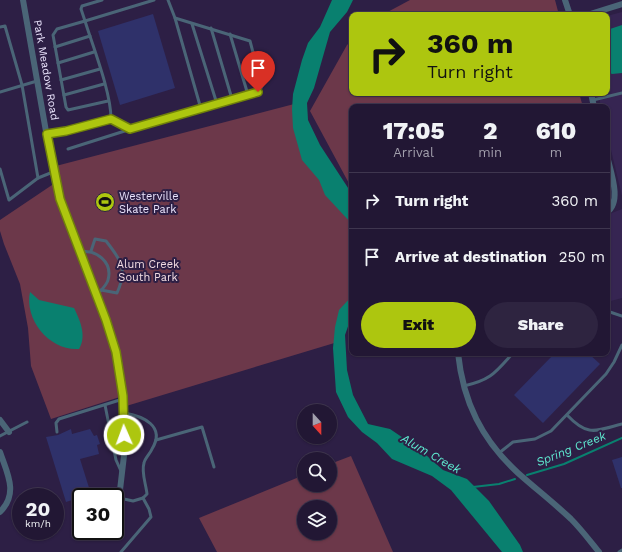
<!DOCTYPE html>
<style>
body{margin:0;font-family:"Work Sans",sans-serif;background:#2e2440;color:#f1f3f6;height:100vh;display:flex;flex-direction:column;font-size:15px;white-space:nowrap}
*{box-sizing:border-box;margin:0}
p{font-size:13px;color:#a29fac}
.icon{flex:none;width:22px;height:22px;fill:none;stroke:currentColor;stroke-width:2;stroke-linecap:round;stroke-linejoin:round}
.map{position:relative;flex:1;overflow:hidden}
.sheet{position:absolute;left:349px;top:104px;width:261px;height:252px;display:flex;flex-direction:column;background:#221734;border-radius:8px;box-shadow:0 1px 3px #0004,0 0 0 1px #3f364f}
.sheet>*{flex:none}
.hud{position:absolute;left:349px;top:12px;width:261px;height:84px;border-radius:8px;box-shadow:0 1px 3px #0004,0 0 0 1px #3f364f;background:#adc60f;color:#111;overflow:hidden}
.needle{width:26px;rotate:159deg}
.controls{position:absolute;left:297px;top:404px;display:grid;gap:8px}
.controls a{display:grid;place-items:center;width:40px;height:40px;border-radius:50%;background:#221734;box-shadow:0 1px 3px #0004,0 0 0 1px #3f364f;font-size:20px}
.speed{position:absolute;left:12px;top:488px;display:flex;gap:8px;font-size:20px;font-weight:700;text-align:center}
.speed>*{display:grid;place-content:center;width:52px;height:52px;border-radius:50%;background:#221734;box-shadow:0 1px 3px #0004,0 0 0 1px #3f364f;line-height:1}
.speed small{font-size:10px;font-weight:400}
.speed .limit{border:2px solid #111;border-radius:6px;background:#fff;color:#111}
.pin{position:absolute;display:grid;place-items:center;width:34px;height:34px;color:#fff;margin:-41px -17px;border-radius:50% 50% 50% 0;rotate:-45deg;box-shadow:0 0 4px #0007}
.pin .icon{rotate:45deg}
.me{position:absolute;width:44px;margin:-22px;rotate:358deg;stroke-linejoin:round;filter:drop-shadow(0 0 3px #0008)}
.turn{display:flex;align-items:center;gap:14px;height:84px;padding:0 12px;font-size:18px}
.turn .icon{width:52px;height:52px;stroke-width:2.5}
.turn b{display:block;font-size:28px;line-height:34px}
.eta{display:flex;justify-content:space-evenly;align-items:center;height:68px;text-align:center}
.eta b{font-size:24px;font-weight:800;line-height:28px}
.button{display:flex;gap:8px;margin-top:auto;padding:8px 12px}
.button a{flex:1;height:46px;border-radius:24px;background:#adc60f;color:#111;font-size:16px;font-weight:800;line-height:46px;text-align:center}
.button a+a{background:#2e2440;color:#f1f3f6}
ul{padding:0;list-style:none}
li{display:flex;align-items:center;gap:12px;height:56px;padding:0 12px;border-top:1px solid #3f364f}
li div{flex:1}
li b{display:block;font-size:15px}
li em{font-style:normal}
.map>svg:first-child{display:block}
</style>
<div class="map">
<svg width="622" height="552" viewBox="0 0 622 552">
<rect width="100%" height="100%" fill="#2d1f45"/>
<g fill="#362552">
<polygon points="622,12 622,196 607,133 607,107 601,107 598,93 607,93 607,16"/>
<polygon points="622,209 622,298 607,302 607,215"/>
</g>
<g fill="#6c384a" fill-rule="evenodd">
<polygon points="410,0 555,0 559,15 382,15"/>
<polygon points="352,40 352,93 579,93 583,107 352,107 352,189 310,111 347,45"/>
<polygon points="298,103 352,211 352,307 341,341 123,407 123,396 51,419 31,366 28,328 20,284 4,244 0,231 0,220 55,183 52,167"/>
<path d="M351,456L393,552H217L199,518L304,475V485H330V464ZM304,507H330V533H304Z"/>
</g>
<g fill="#09806f">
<polygon points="332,0 353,0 347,12 330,32 314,88 307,103 308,120 320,145 352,194 352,224 325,195 319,180 302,160 293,128 292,109 293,94 302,60 308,43 320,27"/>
<polygon points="622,25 622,73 612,74 607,71 607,30"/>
<path d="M30,292L39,300L74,308C80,320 87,336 79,349C50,351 24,320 30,292Z"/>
<polygon points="352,296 352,315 345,335 347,370 353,395 368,424 390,429 418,448 443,470 467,479 489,501 520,545 523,552 502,552 451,490 432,476 392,459 377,443 362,432 348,417 336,392 333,348 335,327 339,310"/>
</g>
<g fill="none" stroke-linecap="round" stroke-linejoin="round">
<g stroke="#09806f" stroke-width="2">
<polyline points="527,475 564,464 622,438"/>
<polyline points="473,487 499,484 515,479"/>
</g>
</g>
<g fill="#2f316a">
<polygon points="153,14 175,88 120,105 98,31"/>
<polygon points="555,353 588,353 600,364 543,423 514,395"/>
<polygon points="71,429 72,434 90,429 94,436 97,435 100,444 97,445 99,454 80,459 91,494 66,502 46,437 58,435"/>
<polygon points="622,457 622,488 621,488 612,460"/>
</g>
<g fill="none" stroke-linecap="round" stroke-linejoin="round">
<g stroke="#4a6577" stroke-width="3">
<polyline points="102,0 82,6 81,9 85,21 154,0"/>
<polyline points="175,18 201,109"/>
<polyline points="192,24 217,104"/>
<polyline points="0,27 5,26 22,85 38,178"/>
<polyline points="211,28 232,99"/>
<polyline points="230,34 248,95"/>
<polyline points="55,47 90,36"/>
<polyline points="58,63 94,52"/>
<polyline points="61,80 100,69"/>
<polyline points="0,92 37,81"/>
<polyline points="64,95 104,84"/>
<polyline points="593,100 622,93"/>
<path d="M108,101L68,110L66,107L53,35L57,29L85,21C93,47 111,92 111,119"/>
<polyline points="47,134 66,131 111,119 131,129 260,90 262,86 250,41 175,18 168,0"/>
<polyline points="68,149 131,129"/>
<polyline points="0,169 9,200 38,178 53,172"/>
<path d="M91,251L95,239L106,241C121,260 128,269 117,293L101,290"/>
<path d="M80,252C96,249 113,262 108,280C107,285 100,291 97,295"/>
<polyline points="607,311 622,316"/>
<path d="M464,386C491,380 495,373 513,353"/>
<polyline points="105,405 116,460 121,471"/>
<path d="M124,413C143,416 166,426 152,449C150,454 145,458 144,463C141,472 146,484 147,494L143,498"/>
<path d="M567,415C588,437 595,431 622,424"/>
<polyline points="57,432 56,423 59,419 123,399"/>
<polyline points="0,436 27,422"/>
<polyline points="156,440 202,427 214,467"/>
<polyline points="499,453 513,442 535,439 551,431 606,374 614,362 622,345"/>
<polyline points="120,490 124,499 133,501 143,498"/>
<polyline points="115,499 122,495"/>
<polyline points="79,504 81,507"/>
<polyline points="121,552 151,517 149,509 143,498"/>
<polyline points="619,552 622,550"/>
</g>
<g stroke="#4a6577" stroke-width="6">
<polyline points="23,0 55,183 116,352 123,396 125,447 120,490"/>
<polyline points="565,0 570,15"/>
<polyline points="587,15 622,4"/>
<polyline points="591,93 594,107"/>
<path d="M607,156C611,173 622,202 607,212"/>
<path d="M458,353C463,402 482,440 518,473C536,489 554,503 571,519C581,529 590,541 599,552"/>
<polyline points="0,420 9,432"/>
<path d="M0,452C7,473 19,493 0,512"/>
</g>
</g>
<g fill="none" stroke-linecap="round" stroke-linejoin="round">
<g stroke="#70810a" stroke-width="10">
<polyline id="route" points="124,435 123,396 116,352 106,320 60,199 47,134 66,131 111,119 130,129 258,92"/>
</g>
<use href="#route" stroke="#adc60f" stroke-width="7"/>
</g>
<defs>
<g id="stadium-disc" transform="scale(1)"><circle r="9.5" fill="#adc60f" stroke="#2d1f45"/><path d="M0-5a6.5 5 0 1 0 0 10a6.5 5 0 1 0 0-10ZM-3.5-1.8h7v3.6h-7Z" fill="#111"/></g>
</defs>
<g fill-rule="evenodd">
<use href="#stadium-disc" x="105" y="202"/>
</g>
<g text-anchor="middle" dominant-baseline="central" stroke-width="4" stroke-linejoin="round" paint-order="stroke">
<g font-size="11" fill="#e9e2fb" stroke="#2d1f45">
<text transform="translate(46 70) rotate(80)">Park Meadow Road</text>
</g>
<g font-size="11" fill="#e9e2fb" stroke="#2d1f45" text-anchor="start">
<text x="119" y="196">Westerville<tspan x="119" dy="13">Skate Park</tspan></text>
</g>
<g font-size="11" fill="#f2dce2" stroke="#2d1f45">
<text x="148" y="264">Alum Creek<tspan x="148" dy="13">South Park</tspan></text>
</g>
<g font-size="12" font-style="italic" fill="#5febd1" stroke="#2d1f45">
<text transform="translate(571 449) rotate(-22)">Spring Creek</text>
<text transform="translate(431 454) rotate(30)">Alum Creek</text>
</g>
</g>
</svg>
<div class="controls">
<a><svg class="needle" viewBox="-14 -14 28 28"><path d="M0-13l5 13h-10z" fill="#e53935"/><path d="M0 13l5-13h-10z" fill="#a29fac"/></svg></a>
<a><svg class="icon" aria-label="search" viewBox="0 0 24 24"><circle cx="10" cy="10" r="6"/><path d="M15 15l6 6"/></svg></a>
<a><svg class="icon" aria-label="layers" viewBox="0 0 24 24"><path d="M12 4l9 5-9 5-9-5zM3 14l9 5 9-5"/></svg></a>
</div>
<div class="speed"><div>20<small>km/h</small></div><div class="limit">30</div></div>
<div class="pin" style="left:258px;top:92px;background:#d93025"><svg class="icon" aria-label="arrive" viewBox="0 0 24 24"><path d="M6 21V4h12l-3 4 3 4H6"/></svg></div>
<svg class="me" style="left:124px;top:435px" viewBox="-20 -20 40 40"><circle r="17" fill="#adc60f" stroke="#fff" stroke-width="3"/><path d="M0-11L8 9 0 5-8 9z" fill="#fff"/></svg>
<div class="hud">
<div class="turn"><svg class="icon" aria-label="right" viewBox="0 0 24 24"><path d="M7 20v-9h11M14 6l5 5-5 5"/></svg><div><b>360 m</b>Turn right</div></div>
</div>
<section class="sheet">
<div class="eta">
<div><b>17:05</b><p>Arrival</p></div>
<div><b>2</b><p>min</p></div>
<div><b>610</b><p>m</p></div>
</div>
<ul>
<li><svg class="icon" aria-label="right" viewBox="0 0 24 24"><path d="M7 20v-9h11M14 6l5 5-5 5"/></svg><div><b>Turn right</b></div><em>360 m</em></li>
<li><svg class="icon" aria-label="arrive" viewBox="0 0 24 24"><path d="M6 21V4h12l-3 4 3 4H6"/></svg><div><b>Arrive at destination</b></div><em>250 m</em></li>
</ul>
<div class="button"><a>Exit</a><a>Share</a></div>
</section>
</div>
